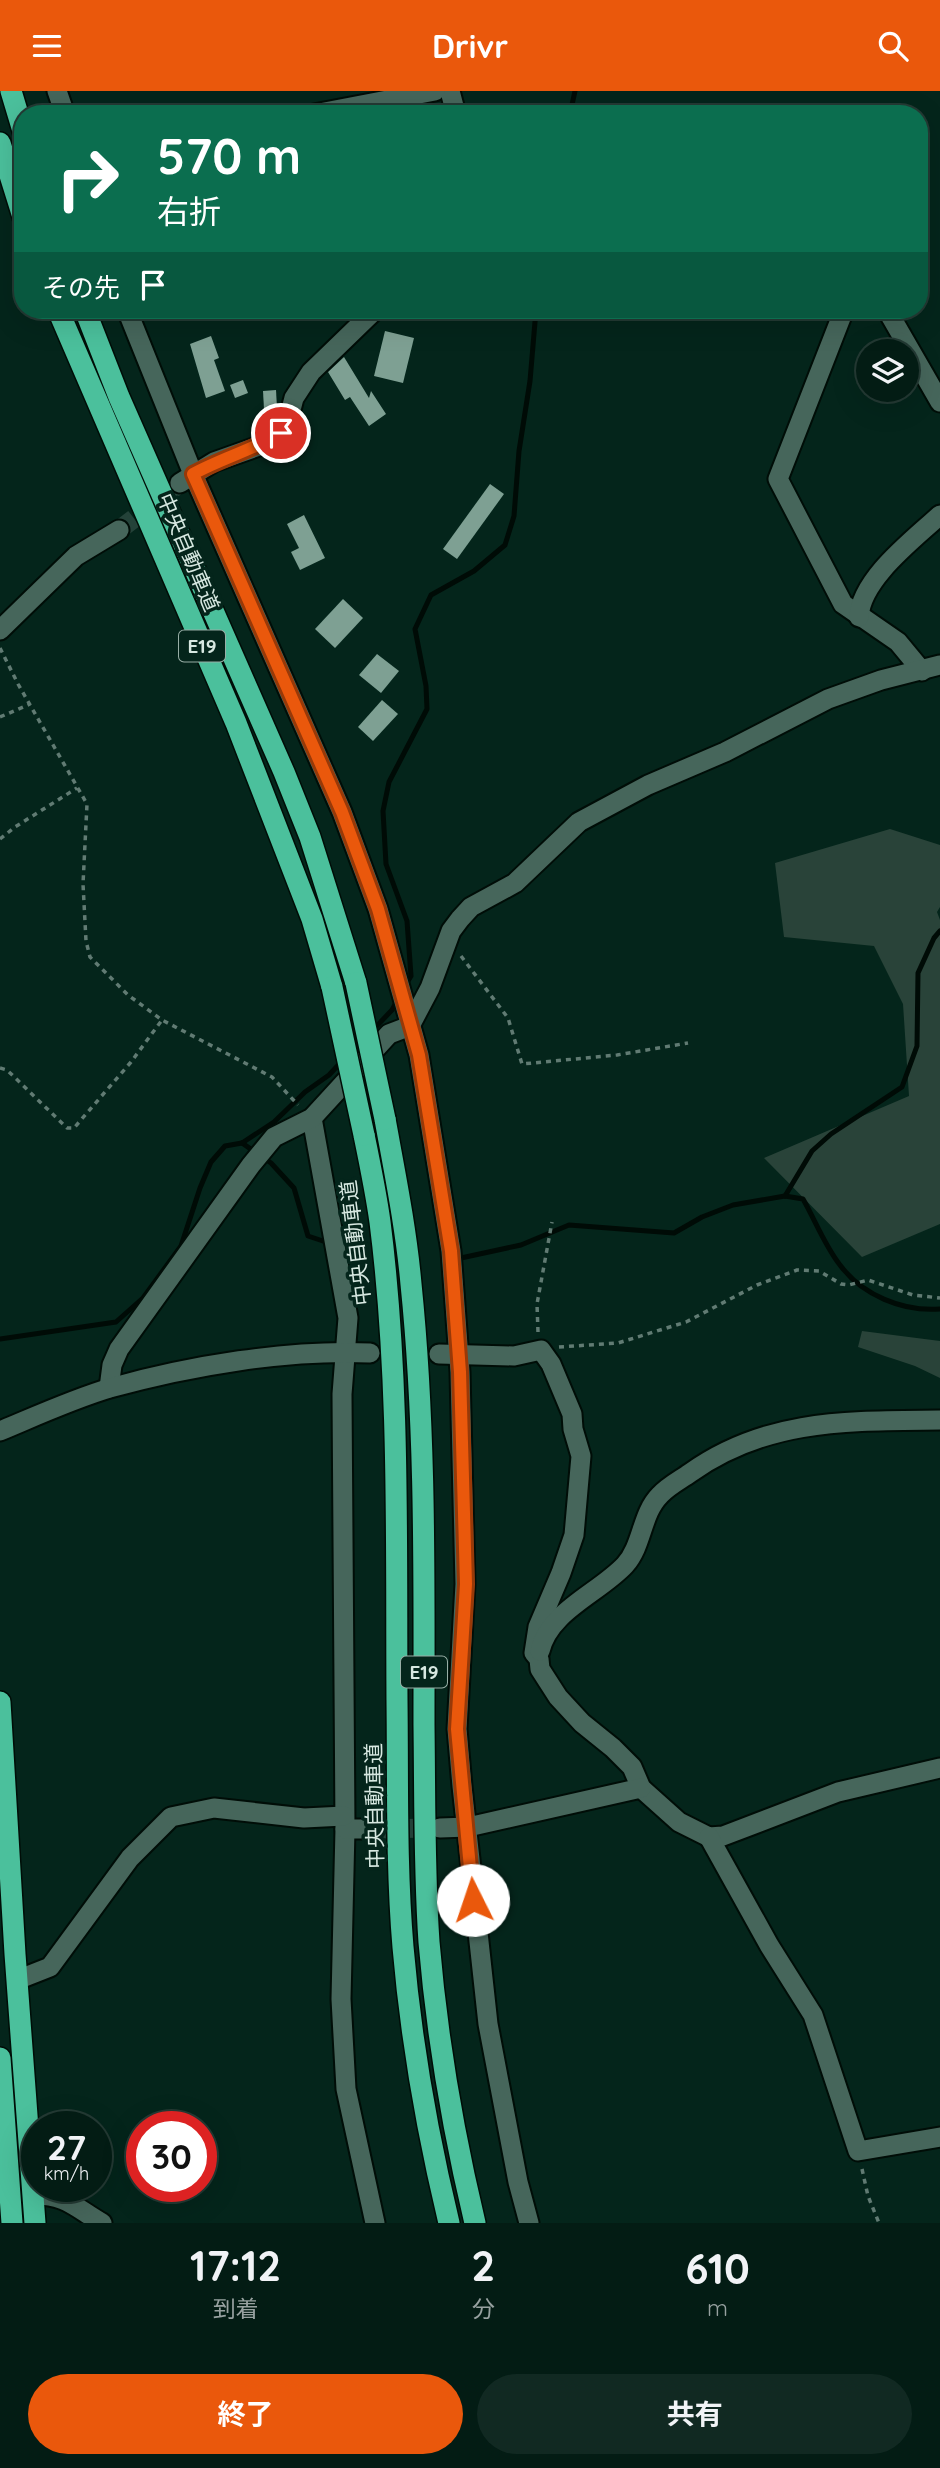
<!DOCTYPE html>
<html lang="ja">
<meta charset="utf-8">
<style>
body{margin:0;font-family:Quicksand,"Noto Sans JP",sans-serif;background:#112922;color:#f1f3f6;height:100vh;display:flex;flex-direction:column;font-size:26px;white-space:nowrap}
*{box-sizing:border-box;margin:0}
p{font-size:23px;color:#97a1a0}
.icon{flex:none;width:38px;height:38px;fill:none;stroke:currentColor;stroke-width:2;stroke-linecap:round;stroke-linejoin:round}
.map{position:relative;height:2132px;overflow:hidden}
.details{display:flex;flex-direction:column;background:#031c14;flex:1}
.details>*{flex:none}
.top-card{position:absolute;left:14px;top:14px;width:914px;height:214px;border-radius:28px;box-shadow:0 7px 28px #0002,0 0 0 2px #243a34;background:#0b6e4f;color:#fff;overflow:hidden}
.tools{position:absolute;left:856px;top:248px;display:grid;gap:14px}
.tools a{display:grid;place-items:center;width:63px;height:63px;border-radius:50%;background:#031c14;box-shadow:0 7px 28px #0002,0 0 0 2px #243a34;font-size:35px}
.speed{position:absolute;left:21px;top:2020px;display:flex;gap:14px;font-size:35px;font-weight:700;text-align:center}
.speed>*{display:grid;place-content:center;width:91px;height:91px;border-radius:50%;background:#031c14;box-shadow:0 7px 28px #0002,0 0 0 2px #243a34;line-height:1}
.speed small{font-size:18px;font-weight:400}
.speed .limit{border:10px solid #d22;background:#fff;color:#111}
.pin{position:absolute;display:grid;place-items:center;width:60px;height:60px;color:#fff;margin:-30px;border:4px solid #fff;border-radius:50%;box-shadow:0 2px 7px #0007}
.me{position:absolute;width:77px;margin:-38px;rotate:356deg;stroke-linejoin:round;filter:drop-shadow(0 0 5px #0008)}
.turn{display:flex;align-items:center;gap:24px;height:147px;padding:0 28px;font-size:32px}
.turn .icon{width:91px;height:91px;stroke-width:2.5}
.turn b{display:block;font-size:49px;line-height:60px}
.then{display:flex;align-items:center;height:66px;padding:0 28px;background:#0003;gap:14px;font-size:26px}
.eta{display:flex;justify-content:space-evenly;align-items:center;height:119px;text-align:center}
.eta b{font-size:42px;font-weight:700;line-height:49px}
.primary-button{display:flex;gap:14px;margin-top:auto;padding:14px 28px}
.primary-button a{flex:1;height:80px;border-radius:42px;background:#ea580c;color:#fff;font-size:28px;font-weight:700;line-height:80px;text-align:center}
.primary-button a+a{background:#112922;color:#f1f3f6}
header{display:flex;justify-content:space-between;align-items:center;height:91px;padding:0 28px;background:#ea580c;color:#fff;font-size:32px;font-weight:700}
.map>svg:first-child{display:block}
</style>
<header><svg class="icon" aria-label="menu" viewBox="0 0 24 24"><path d="M4 6h16M4 12h16M4 18h16"/></svg>Drivr<svg class="icon" aria-label="search" viewBox="0 0 24 24"><circle cx="10" cy="10" r="6"/><path d="M15 15l6 6"/></svg></header>
<div class="map">
<svg width="940" height="2132" viewBox="0 0 940 2132">
<rect width="100%" height="100%" fill="#04251b"/>
<g fill="#294339">
<polygon points="890,738 940,754 940,816 937,821 940,829 940,1133 862,1166 764,1067 909,1005 903,913 874,855 784,846 775,772"/>
<polygon points="862,1240 940,1250 940,1287 915,1275 858,1256"/>
</g>
<g fill="none" stroke-linecap="round" stroke-linejoin="round">
<g stroke="#000b06" stroke-width="5">
<polyline points="570,23 575,0"/>
<polyline points="405,895 411,885 407,830 386,773 383,720 389,691 427,618 426,595 415,538 431,504 474,480 505,454 514,425 519,360 530,290 536,219"/>
<polyline points="372,940 392,919 397,910"/>
<polyline points="242,1052 271,1072 294,1097 308,1145 329,1152"/>
<polyline points="785,1105 812,1060 831,1043 902,996 917,955 918,882 934,847 940,840"/>
<path d="M461,1167L521,1154L569,1134L674,1142L702,1126L733,1114L785,1105L803,1108C815,1129 825,1155 840,1174C862,1204 903,1221 940,1218"/>
<polyline points="0,1248 116,1231 143,1207 181,1155 200,1097 211,1071 225,1055 242,1052 274,1031 305,1001 329,984 343,969"/>
</g>
</g>
<g fill="#7ea093">
<polygon points="385,240 414,247 403,292 374,285"/>
<polygon points="211,245 219,267 214,269 225,300 206,307 190,253"/>
<polygon points="344,266 369,307 371,300 386,323 369,335 350,306 345,309 328,281"/>
<polygon points="243,289 248,302 235,307 230,294"/>
<polygon points="276,299 277,317 264,318 263,300"/>
<polygon points="490,393 504,403 457,468 443,458"/>
<polygon points="304,424 325,467 300,479 291,461 299,457 287,433"/>
<polygon points="343,508 363,527 335,557 315,538"/>
<polygon points="377,563 399,580 381,602 359,584"/>
<polygon points="382,609 398,623 373,650 358,636"/>
</g>
<g fill="none" stroke-linecap="round" stroke-linejoin="round">
<g stroke="#244239" stroke-width="19" stroke-dasharray="19 10" stroke-linecap="butt">
<polyline points="119,439 180,392"/>
<polyline points="371,1738 439,1737"/>
</g>
<g stroke="#000d07" stroke-width="23">
<g id="minor">
<polyline points="57,0 65,23"/>
<polyline points="450,0 456,23"/>
<polyline points="314,23 435,0"/>
<polyline points="127,219 193,383 342,721 378,818 419,964 451,1160 460,1281 465,1493 457,1638 462,1695 488,1933 518,2091 529,2132"/>
<polyline points="844,219 778,388 843,513 898,551 922,580"/>
<polyline points="887,219 940,311"/>
<polyline points="180,392 214,371 259,355 281,342 287,334 294,307 311,281 375,219"/>
<path d="M859,526C861,488 913,449 940,424"/>
<polyline points="0,539 76,465 119,439"/>
<polyline points="312,1027 348,1227 342,1303 345,1738 341,1908 346,1998 375,2132"/>
<polyline points="439,1263 514,1265 541,1259 551,1273 572,1323 573,1338 581,1365 574,1444 561,1482 538,1536 534,1562 539,1568 540,1578 558,1606 582,1632 613,1657 632,1676 641,1697 679,1731 709,1746 723,1745 838,1701 940,1677"/>
<polyline points="109,1297 112,1274 119,1258 251,1074 274,1046 312,1027 389,943 410,935 430,897 451,840 460,828 471,816 515,792 579,731 648,694 725,661 828,608 881,589 940,574"/>
<path d="M0,1340C36,1325 73,1308 110,1297C189,1275 289,1258 370,1262"/>
<path d="M540,1560C549,1520 599,1502 625,1474C643,1454 641,1423 660,1404C668,1395 680,1389 690,1382C767,1327 850,1330 940,1329"/>
<polyline points="440,1737 468,1736 641,1697"/>
<polyline points="345,1738 371,1738"/>
<polyline points="709,1746 769,1854 813,1924 858,2060 940,2046"/>
<polyline points="17,1889 50,1876 130,1767 171,1726 214,1717 304,1727 344,1725"/>
<path d="M33,2104C65,2103 76,2117 102,2132"/>
</g>
</g>
<g stroke="#000d07" stroke-width="24">
<g id="highway">
<polyline points="11,0 23,40"/>
<polyline points="0,52 23,126"/>
<polyline points="58,219 236,632 312,828 332,896"/>
<polyline points="85,219 119,306 284,681 310,746 356,892"/>
<path d="M385,1028C395,1083 406,1137 411,1193C426,1339 424,1487 424,1634C425,1706 424,1779 429,1851C437,1946 453,2040 475,2132"/>
<path d="M364,1044C370,1073 376,1102 380,1131C400,1289 396,1450 397,1609C398,1691 396,1774 403,1856C411,1949 427,2041 449,2132"/>
<polyline points="0,1611 15,1863 35,2132"/>
<polyline points="0,1967 12,2132"/>
</g>
</g>
<g stroke="#617b73" stroke-width="3.5" stroke-dasharray="5 5" stroke-linecap="butt">
<polyline points="0,557 18,593 87,713 83,793 86,850 90,866 128,904 162,929 272,986 298,1014"/>
<polyline points="0,626 30,613"/>
<polyline points="0,748 15,736 77,697"/>
<polyline points="461,865 508,927 522,973 617,964 688,952"/>
<polyline points="0,977 7,979 67,1037 74,1037 131,971 162,929"/>
<polyline points="538,1241 537,1213 552,1131"/>
<polyline points="559,1256 618,1252 686,1231 757,1194 797,1179 819,1180 841,1193 849,1194 868,1189 913,1204 940,1207"/>
<polyline points="862,2078 868,2105 879,2132"/>
</g>
<use href="#minor" stroke="#46665b" stroke-width="19"/>
<use href="#highway" stroke="#4bc09c" stroke-width="21"/>
<g stroke="#000d07" stroke-width="24" stroke-linecap="butt">
<g id="highway-bridge">
<polyline points="356,892 385,1028"/>
<polyline points="332,896 364,1044"/>
</g>
</g>
<use href="#highway-bridge" stroke="#4bc09c" stroke-width="21"/>
</g>
<g fill="none" stroke-linecap="round" stroke-linejoin="round">
<g stroke="#983908" stroke-width="18">
<path id="route" d="M281,342C253,359 222,367 193,383L342,721L378,818L419,964L451,1160L460,1281L466,1493L457,1638L473,1809"/>
</g>
<use href="#route" stroke="#ea580c" stroke-width="12"/>
</g>
<g text-anchor="middle" dominant-baseline="central" stroke-width="7" stroke-linejoin="round" paint-order="stroke">
<g fill="#04251b" stroke="#98aea6" stroke-width="2">
<rect x="179" y="539.5" width="46" height="31" rx="5"/>
<rect x="401" y="1565.5" width="46" height="31" rx="5"/>
</g>
<g font-size="19" font-weight="bold" fill="#d7e8e1">
<text x="202" y="555">E19</text>
<text x="424" y="1581">E19</text>
</g>
<g font-size="21" fill="#d7e8e1" stroke="#04251b">
<text transform="translate(189 461) rotate(67)">中央自動車道</text>
<text transform="translate(355 1152) rotate(-97)">中央自動車道</text>
<text transform="translate(374 1715) rotate(-91)">中央自動車道</text>
</g>
</g>
</svg>
<div class="tools">
<a><svg class="icon" aria-label="layers" viewBox="0 0 24 24"><path d="M12 4l9 5-9 5-9-5zM3 14l9 5 9-5"/></svg></a>
</div>
<div class="speed"><div>27<small>km/h</small></div><div class="limit">30</div></div>
<div class="pin" style="left:281px;top:342px;background:#d93025"><svg class="icon" aria-label="arrive" viewBox="0 0 24 24"><path d="M6 21V4h12l-3 4 3 4H6"/></svg></div>
<svg class="me" style="left:473px;top:1809px" viewBox="-20 -20 40 40"><circle r="19" fill="#fff"/><path d="M0-13L10 11 0 6-10 11z" fill="#ea580c"/></svg>
<div class="top-card">
<div class="turn"><svg class="icon" aria-label="right" viewBox="0 0 24 24"><path d="M7 20v-9h11M14 6l5 5-5 5"/></svg><div><b>570 m</b>右折</div></div>
<div class="then">その先<svg class="icon" aria-label="arrive" viewBox="0 0 24 24"><path d="M6 21V4h12l-3 4 3 4H6"/></svg></div>
</div>
</div>
<section class="details">
<div class="eta">
<div><b>17:12</b><p>到着</p></div>
<div><b>2</b><p>分</p></div>
<div><b>610</b><p>m</p></div>
</div>
<div class="primary-button"><a>終了</a><a>共有</a></div>
</section>
